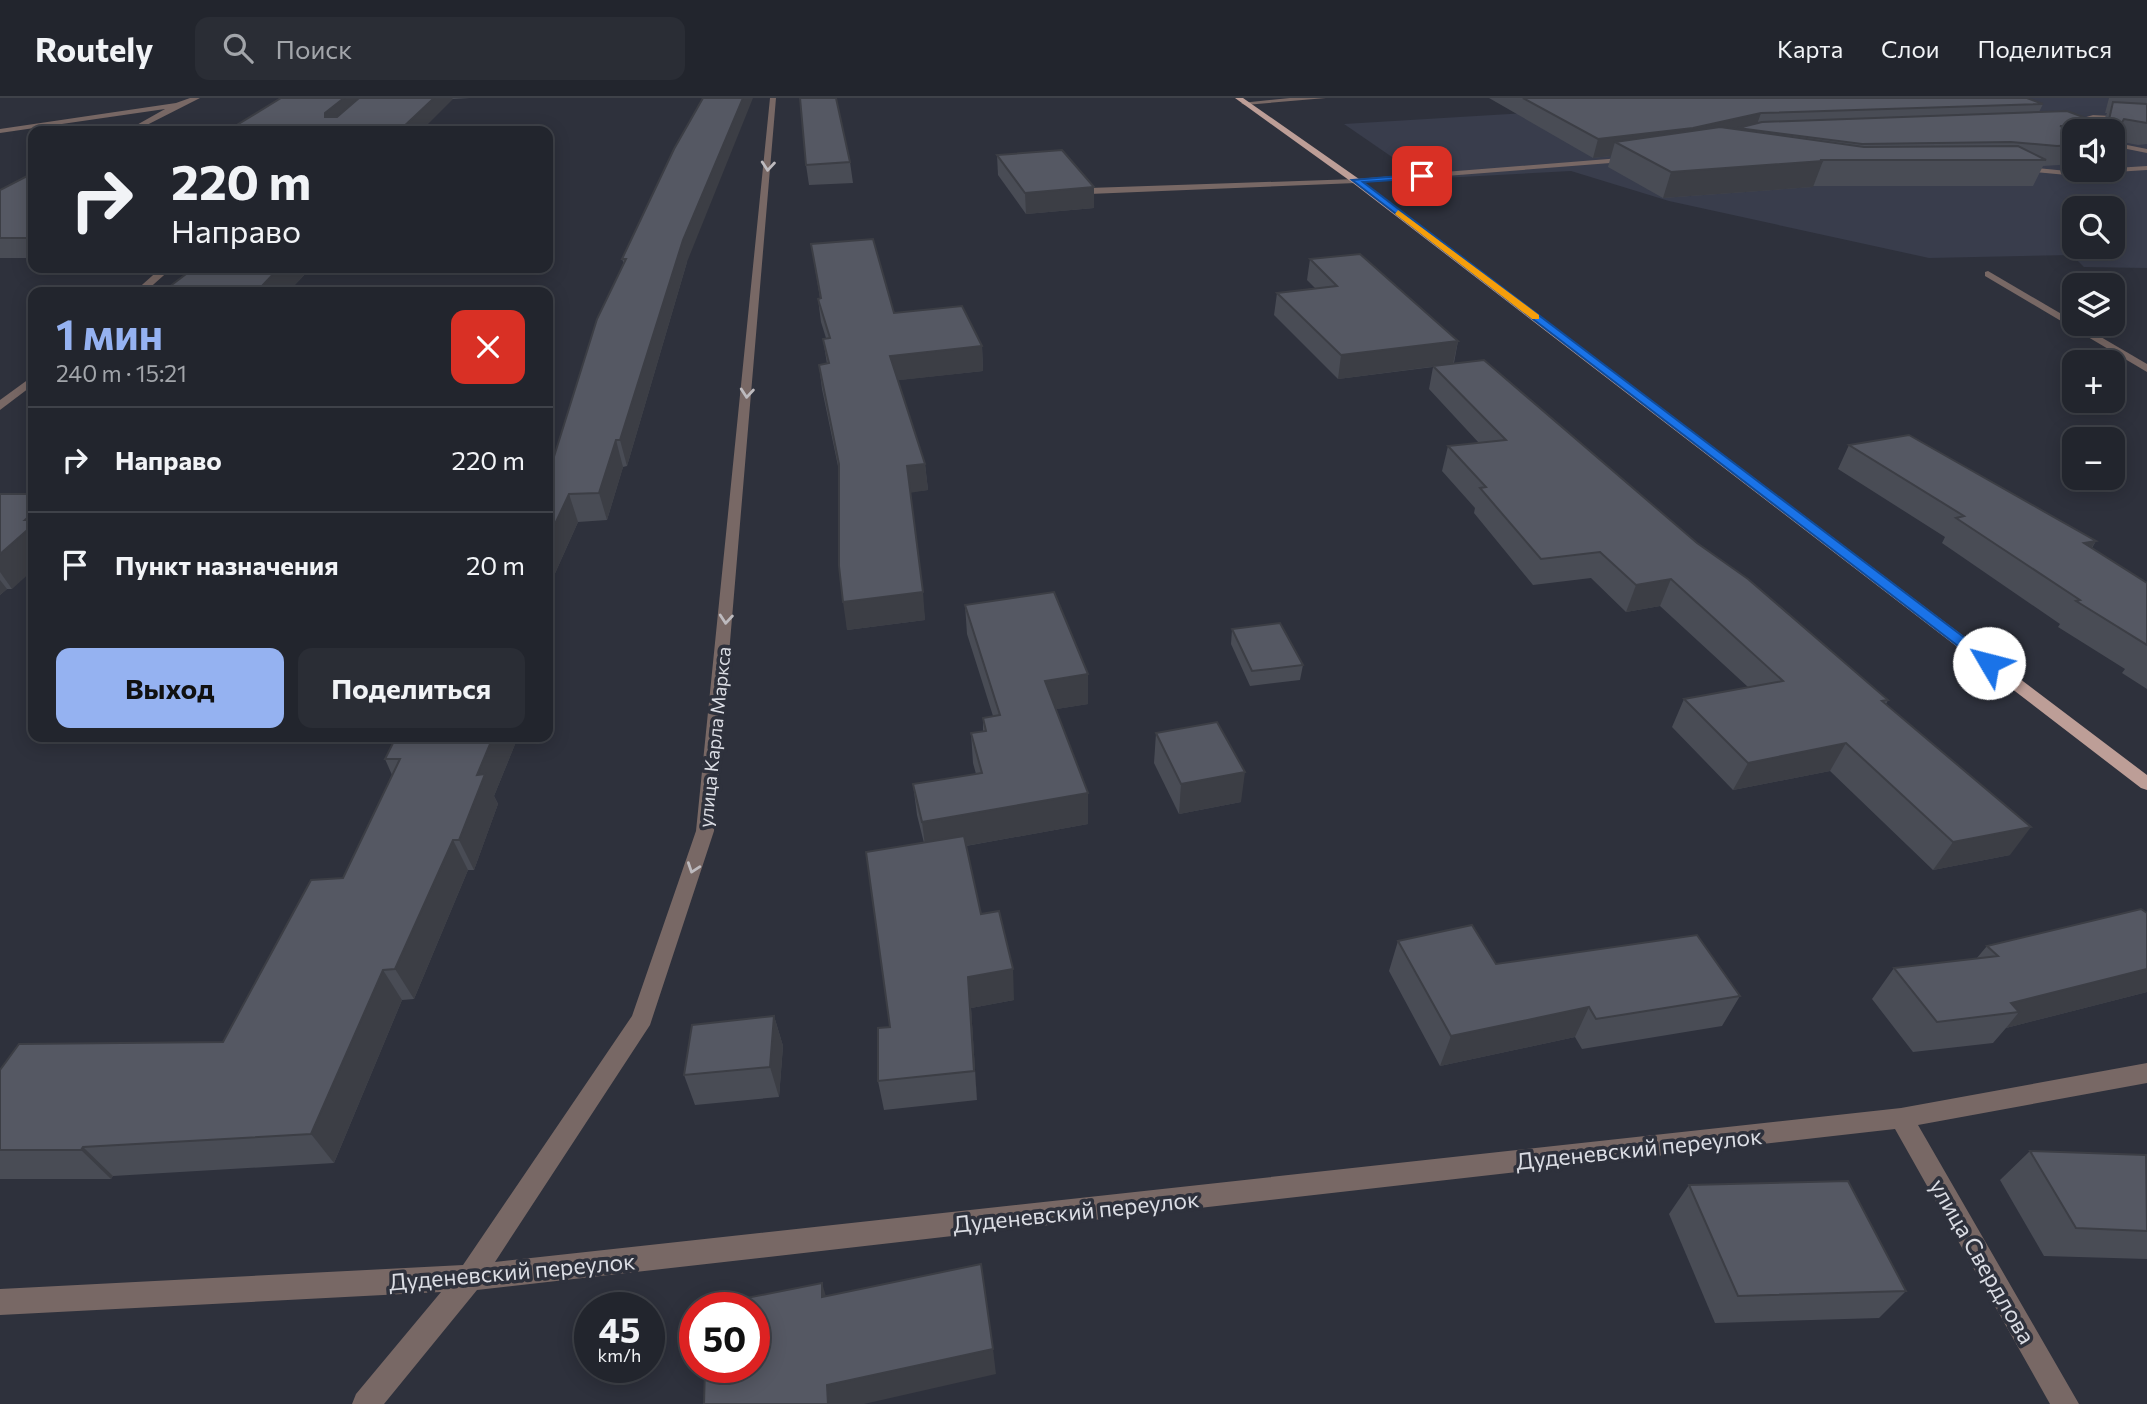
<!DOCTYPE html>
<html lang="ru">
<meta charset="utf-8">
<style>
body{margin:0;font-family:Commissioner,sans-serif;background:#2a2d35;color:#f1f3f6;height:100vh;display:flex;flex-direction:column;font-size:26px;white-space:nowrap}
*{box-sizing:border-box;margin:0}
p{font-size:23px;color:#a2a5aa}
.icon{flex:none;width:38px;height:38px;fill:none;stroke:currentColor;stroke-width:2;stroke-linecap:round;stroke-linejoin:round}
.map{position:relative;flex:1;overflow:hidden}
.panel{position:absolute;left:28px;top:189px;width:525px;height:455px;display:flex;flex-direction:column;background:#22252d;border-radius:14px;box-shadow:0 4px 18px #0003,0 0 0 2px #3f4249}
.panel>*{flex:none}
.banner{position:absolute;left:28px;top:28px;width:525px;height:147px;border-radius:14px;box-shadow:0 4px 18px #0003,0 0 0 2px #3f4249;background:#22252d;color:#f1f3f6;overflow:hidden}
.buttons{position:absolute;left:2062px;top:21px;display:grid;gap:14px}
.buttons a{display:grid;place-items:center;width:63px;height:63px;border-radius:14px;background:#22252d;box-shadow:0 4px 18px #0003,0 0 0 2px #3f4249;font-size:35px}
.speed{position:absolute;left:574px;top:1194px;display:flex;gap:14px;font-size:35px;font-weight:700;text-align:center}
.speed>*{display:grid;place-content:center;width:91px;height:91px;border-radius:50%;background:#22252d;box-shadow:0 4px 18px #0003,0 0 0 2px #3f4249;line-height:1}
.speed small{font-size:18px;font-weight:400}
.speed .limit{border:10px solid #d22;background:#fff;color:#111}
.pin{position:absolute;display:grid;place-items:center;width:60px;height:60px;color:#fff;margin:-30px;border-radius:14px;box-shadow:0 4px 10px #0006}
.me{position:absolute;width:77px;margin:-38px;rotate:307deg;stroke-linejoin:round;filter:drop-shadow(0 0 5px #0008)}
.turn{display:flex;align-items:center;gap:24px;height:147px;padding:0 28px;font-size:32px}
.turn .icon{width:91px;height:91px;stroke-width:2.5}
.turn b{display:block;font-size:49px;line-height:60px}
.round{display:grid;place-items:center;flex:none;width:74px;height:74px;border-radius:14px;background:#2a2d35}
.summary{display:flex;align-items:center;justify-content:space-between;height:119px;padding:0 28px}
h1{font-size:42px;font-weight:700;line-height:52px;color:#95b2f1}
.action{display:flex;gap:14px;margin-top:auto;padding:14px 28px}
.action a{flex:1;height:80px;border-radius:14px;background:#95b2f1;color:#111;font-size:28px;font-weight:700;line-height:80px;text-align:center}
.action a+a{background:#2a2d35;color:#f1f3f6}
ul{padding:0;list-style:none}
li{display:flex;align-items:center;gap:21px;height:105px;padding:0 28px;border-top:2px solid #3f4249}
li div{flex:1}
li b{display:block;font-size:26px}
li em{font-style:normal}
header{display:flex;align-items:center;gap:42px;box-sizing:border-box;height:98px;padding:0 35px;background:#22252d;border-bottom:2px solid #3f4249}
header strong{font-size:33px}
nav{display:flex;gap:38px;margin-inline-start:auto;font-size:24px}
.search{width:490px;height:63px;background:#2a2d35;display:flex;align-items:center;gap:18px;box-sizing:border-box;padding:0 24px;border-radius:14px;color:#a2a5aa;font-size:26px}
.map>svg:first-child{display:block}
</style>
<header>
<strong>Routely</strong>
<div class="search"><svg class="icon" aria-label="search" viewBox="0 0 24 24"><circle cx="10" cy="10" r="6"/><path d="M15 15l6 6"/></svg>Поиск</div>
<nav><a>Карта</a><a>Слои</a><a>Поделиться</a></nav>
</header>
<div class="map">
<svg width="2147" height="1306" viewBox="0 0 2147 1306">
<rect width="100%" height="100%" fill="#2e313c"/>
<path fill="#393d4c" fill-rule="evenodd" d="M1983,0H2147V170L2084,169L2072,157L1929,160L1669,103L1571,73L1424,81L1344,26L1743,2L1779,17L1999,6ZM2074,33H2112V72H2074ZM2074,110H2112V149H2074Z"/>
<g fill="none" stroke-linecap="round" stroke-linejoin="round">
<g fill="#786865" fill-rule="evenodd">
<polygon points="190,0 200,0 135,33 126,33 165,11 0,35 0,31 176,5"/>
<polygon points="770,0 776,0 714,733 650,927 495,1164 1901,1010 2147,965 2147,985 1918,1027 2079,1306 2050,1306 1895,1031 477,1192 384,1306 352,1306 356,1296 441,1194 0,1217 0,1191 463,1167 632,918 696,733"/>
<polygon points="1290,0 1326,0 1245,7 1241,5"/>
<polygon points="2093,17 2147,20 2147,24 2093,21 2064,29 2060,27"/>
<polygon points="2112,44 2147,51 2147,55 2112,48"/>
<polygon points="1633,59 1636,63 1356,85 1089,96 1085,93 1089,90 1356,81"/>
<polygon points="2018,68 2067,73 2147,68 2147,72 2067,77 2015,72"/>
<polygon points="161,170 172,170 145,194 134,194"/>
<polygon points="1988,173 2147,266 2147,274 1985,178 1985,174"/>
<polygon points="33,278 33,287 0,312 0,302"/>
</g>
<polygon fill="#bd9e97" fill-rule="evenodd" points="1235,0 1243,0 1359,81 2147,677 2147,692 2141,690 1353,85"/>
</g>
<g fill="#494c55">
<polygon points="281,0 470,0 453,1"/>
<polygon points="1489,0 2027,0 2043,6 2039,14 2099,28 2096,33 2074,33 2074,66 2043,68 2033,88 1813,88 1813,89 1663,100 1608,69 1611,58 1593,60"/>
<polygon points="2109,0 2147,0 2147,46 2138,47 2112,42 2112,33 2100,33 2103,24 2107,15 2105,15"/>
<polygon points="997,57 1094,89 1094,110 1026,116 998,77"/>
<polygon points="850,64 853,85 809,87 806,67"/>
<polygon points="33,75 33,160 0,160 0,92"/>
<polygon points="811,146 894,215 982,248 983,273 898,282 925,366 928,392 910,394 925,522 847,532 839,373 822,291 819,267 827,266 823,241 826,240 821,224 818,201 820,200"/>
<polygon points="622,161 687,164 627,368 623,369 607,422 578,424 548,491 548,366 552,365 624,166"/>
<polygon points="1310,161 1458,243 1454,265 1697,445 1888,602 1886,606 2010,757 1933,772 1830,673 1733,692 1672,629 1684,601 1748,589 1660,508 1626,514 1591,480 1533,487 1474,415 1475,410 1442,373 1448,348 1479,345 1429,291 1433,269 1338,281 1274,217 1277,195 1315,190 1307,182"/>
<polygon points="194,170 311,170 288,194 167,194 165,192"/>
<polygon points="1849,347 2096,443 2092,450 2147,485 2147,591 2122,575 2125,571 2058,529 2060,526 1942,445 1945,439 1838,371"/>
<polygon points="0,396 12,491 7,491 0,497"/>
<polygon points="965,507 1088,606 1056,611 1088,695 1088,726 966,748 981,816 1014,902 971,910 977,1002 884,1012 878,983 890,929 924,745 917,717 913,686 976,676 973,665 971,635 983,633 983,620 993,618 967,536"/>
<polygon points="1232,531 1303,567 1300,582 1250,588 1231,546"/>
<polygon points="1156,635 1241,704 1179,716 1154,665"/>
<polygon points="396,639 518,639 494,698 498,706 474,772 468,772 414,901 402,902 334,1065 113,1078 111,1081 0,1081 0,972 223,944 343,780 392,677 385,661"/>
<polygon points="2147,815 2147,894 2006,930 1993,945 1913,954 1872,901 1894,870 1976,861 1987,848"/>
<polygon points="1398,843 1496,866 1740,898 1722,928 1582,951 1575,939 1440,968 1389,873"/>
<polygon points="774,918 783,948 779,999 695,1007 684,977"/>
<polygon points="2030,1053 2147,1058 2147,1161 2044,1158 2000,1082"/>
<polygon points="1689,1087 1906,1193 1879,1220 1715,1225 1669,1116"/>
</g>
<g fill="#3c3e45">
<polygon points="344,0 368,0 331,31 325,19 325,15"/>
<polygon points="434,0 452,0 453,1 421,33 399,33"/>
<polygon points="743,0 753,0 687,164 627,368 620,342 683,142"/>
<polygon points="1761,15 1755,32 1738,30 1735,38 1615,44 1611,58 1593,60 1598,41"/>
<polygon points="1823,63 1813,89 1663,100 1671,74"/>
<polygon points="1094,89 1094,110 1026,116 1025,95"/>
<polygon points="279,170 311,170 288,194 265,194 262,188"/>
<polygon points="1458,243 1453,266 1338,281 1341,257"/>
<polygon points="982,248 983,273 892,283 890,258"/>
<polygon points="616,342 623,369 607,422 599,395"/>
<polygon points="925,366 928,392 909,395 907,368"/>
<polygon points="569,396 578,424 548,491 548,441"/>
<polygon points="33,415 33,472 12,491 0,474 0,456 25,422"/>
<polygon points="2096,443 2079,468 2084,445"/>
<polygon points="1671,481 1660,508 1626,514 1636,487"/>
<polygon points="0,482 7,491 0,497"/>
<polygon points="923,494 925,522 847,532 843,504"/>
<polygon points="548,544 552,556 548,566"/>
<polygon points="1088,576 1088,606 1045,613 1045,583"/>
<polygon points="493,639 518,639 494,698 498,706 474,772 459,742 477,677"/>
<polygon points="1846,645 1830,673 1733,692 1748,665"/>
<polygon points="1245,674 1241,704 1179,716 1181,686"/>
<polygon points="1088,695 1088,726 926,755 922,724"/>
<polygon points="2031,729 2010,757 1933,772 1953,744"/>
<polygon points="453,742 468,772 414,901 395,871"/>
<polygon points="1013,871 1014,902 971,910 977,1002 968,879"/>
<polygon points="2147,871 2147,894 2006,930 2019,914 2011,905"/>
<polygon points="383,872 402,902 334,1065 311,1036"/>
<polygon points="1589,909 1575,939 1440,968 1451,938"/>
<polygon points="774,918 783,948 779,999 770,969"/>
<polygon points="83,1049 113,1078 111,1081 81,1052"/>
<polygon points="822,1185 830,1212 822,1199"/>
<polygon points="993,1251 996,1276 864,1306 828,1306 827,1287"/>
</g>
<g fill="#555863" stroke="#3c3e45" stroke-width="2">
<polygon points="281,0 344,0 325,15 325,19 337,19 359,0 434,0 399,33 227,33"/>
<polygon points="703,0 743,0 683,142 620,342 616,342 599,395 569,396 548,441 548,366 552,365 597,221 626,161 622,161 674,51"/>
<polygon points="800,0 836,0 850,64 806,67"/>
<polygon points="1523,0 2027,0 2043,6 1761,15 1693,30 1598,41"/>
<polygon points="2113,4 2147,6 2147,25 2124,21 2121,26 2108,26"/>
<polygon points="2067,13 2099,25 2099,28 2060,28 2074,33 2074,47 2057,48 2011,44 1862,46 1738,30 1762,24"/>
<polygon points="1720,29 1864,49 2018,48 2046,62 1820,62 1823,63 1671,74 1615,44"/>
<polygon points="1062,52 1094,89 1025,95 997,57"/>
<polygon points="33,75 33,140 0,140 0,92"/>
<polygon points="873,141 894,215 962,208 982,248 890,258 925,366 907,368 923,494 843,504 839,468 839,366 819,267 829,265 823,241 830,240 818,201 821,200 811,146"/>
<polygon points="1360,156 1458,243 1341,257 1277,195 1337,188 1310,161"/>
<polygon points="194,170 279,170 262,188 165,192"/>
<polygon points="1484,262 1697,445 1748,481 1888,602 1882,603 2031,729 1953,744 1846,645 1748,665 1684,601 1783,583 1671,481 1636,487 1600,454 1541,461 1480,390 1486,389 1448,348 1506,342 1433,268"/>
<polygon points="1909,337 2096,443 2084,445 2147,485 2147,547 2076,503 2080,502 1956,420 1964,418 1849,347"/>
<polygon points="0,396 33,396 33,415 25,422 33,422 33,427 0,456"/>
<polygon points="1054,494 1088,576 1045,583 1088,695 922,724 913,686 982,675 971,635 986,633 983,620 1000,617 965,507"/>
<polygon points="1280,525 1303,567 1252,573 1232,531"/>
<polygon points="1217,624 1245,674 1181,686 1156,635"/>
<polygon points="396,639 493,639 477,677 485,676 459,742 453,742 395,871 383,872 311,1036 83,1049 81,1052 0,1052 0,972 19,946 223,944 311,782 343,780 400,661 385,661"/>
<polygon points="964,738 981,816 999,813 1013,871 968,879 974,973 878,983 878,930 890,929 866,754"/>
<polygon points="2141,811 2147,815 2147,871 2011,905 2019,914 1937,924 1894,870 1998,858 1987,848"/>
<polygon points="1472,827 1496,866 1697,837 1740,898 1596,921 1589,909 1451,938 1398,843"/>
<polygon points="774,918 770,969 684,977 692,927"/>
<polygon points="2030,1053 2146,1057 2147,1133 2076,1130"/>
<polygon points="1848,1083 1906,1193 1738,1198 1689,1087"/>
<polygon points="981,1166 993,1251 827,1287 828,1306 704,1306 705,1269 754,1269 754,1209 706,1209 706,1208 822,1185 822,1199"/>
</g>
<defs><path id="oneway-chevron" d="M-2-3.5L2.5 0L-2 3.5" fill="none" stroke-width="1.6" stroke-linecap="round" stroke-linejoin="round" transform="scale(1.75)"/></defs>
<g stroke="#bdbabe">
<use href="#oneway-chevron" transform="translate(768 68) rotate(95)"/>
<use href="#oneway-chevron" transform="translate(747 295) rotate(95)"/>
<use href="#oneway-chevron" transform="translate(726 521) rotate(95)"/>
<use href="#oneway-chevron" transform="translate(693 770) rotate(109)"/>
</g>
<polygon fill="#1a73e8" stroke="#114b97" stroke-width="2" points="1425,76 1422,80 1363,84 1994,562 1994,568 1984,568 1352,82"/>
<polygon fill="#f59e0b" points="1398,112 1539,217 1539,221 1532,221 1395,116"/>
<g text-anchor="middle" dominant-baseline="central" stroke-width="7" stroke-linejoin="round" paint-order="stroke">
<g font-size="19" fill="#dbdde4" stroke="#2e313c">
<text transform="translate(714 639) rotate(-84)">улица Карла Маркса</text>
</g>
<g font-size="23" fill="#dbdde4" stroke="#2e313c">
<text transform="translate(1639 1050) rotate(-6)">Дуденевский переулок</text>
<text transform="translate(1076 1113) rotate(-6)">Дуденевский переулок</text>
<text transform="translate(1983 1163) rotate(60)">улица Свердлова</text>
<text transform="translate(512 1173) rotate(-5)">Дуденевский переулок</text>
</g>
</g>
</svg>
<div class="buttons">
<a><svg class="icon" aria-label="sound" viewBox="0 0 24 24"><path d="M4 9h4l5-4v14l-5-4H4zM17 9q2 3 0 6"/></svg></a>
<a><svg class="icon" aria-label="search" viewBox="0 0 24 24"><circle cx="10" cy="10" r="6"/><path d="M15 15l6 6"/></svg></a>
<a><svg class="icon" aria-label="layers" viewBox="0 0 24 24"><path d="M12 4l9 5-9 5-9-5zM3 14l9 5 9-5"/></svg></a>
<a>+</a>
<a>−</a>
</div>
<div class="speed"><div>45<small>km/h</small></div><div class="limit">50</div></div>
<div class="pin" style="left:1422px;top:78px;background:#d93025"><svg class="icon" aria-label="arrive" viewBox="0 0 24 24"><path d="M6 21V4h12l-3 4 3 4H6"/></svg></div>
<svg class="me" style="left:1989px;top:565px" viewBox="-20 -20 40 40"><circle r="19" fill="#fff"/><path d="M0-13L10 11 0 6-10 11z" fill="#1a73e8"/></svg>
<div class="banner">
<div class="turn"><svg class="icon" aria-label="right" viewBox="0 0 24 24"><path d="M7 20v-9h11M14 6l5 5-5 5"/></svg><div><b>220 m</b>Направо</div></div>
</div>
<section class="panel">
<div class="summary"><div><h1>1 мин</h1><p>240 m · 15:21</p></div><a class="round" style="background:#d93025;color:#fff"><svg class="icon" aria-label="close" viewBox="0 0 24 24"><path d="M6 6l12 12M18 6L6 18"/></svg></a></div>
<ul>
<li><svg class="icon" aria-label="right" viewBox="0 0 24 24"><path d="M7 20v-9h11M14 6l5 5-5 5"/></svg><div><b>Направо</b></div><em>220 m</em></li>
<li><svg class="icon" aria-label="arrive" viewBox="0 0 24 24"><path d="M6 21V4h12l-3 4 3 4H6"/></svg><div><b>Пункт назначения</b></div><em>20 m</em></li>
</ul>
<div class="action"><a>Выход</a><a>Поделиться</a></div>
</section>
</div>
